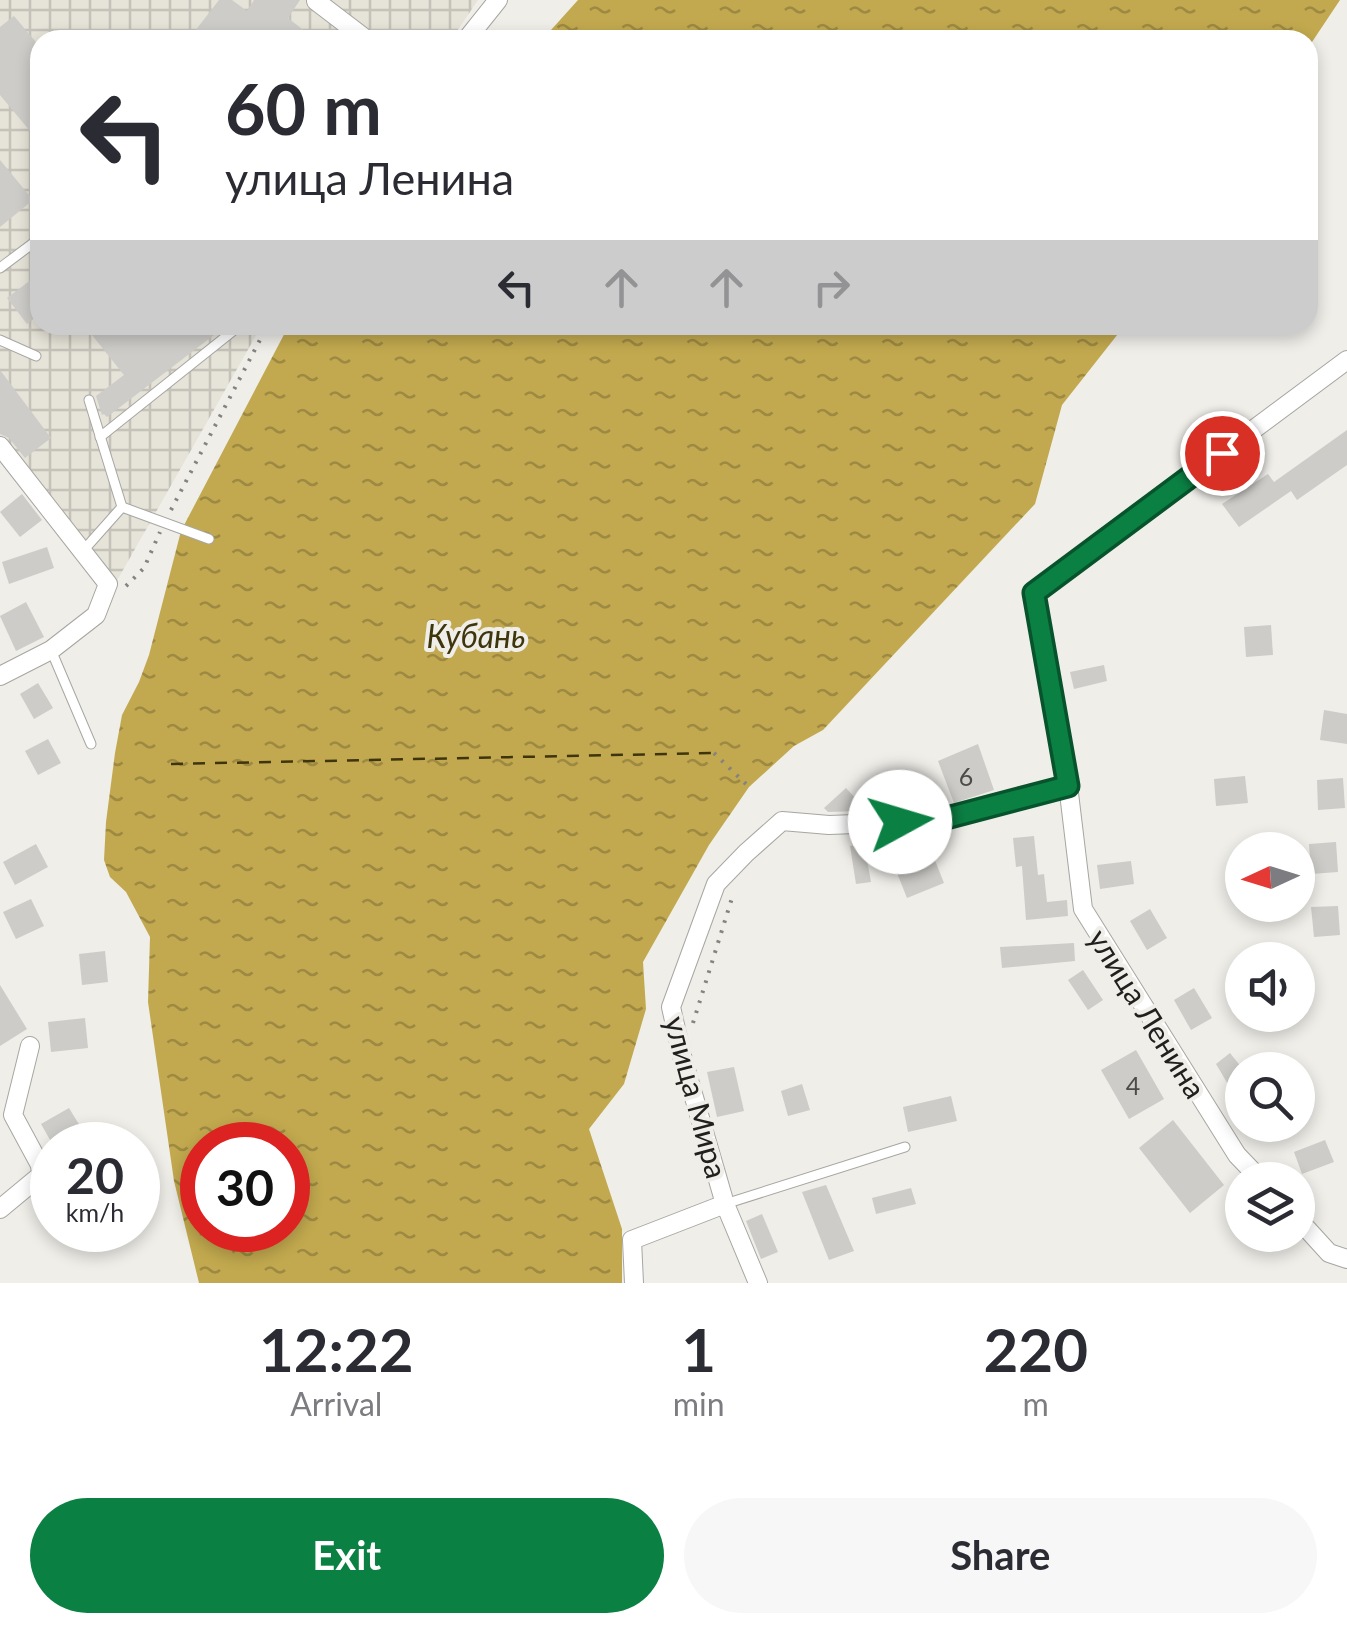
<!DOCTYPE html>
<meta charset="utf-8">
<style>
body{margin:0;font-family:Lato,sans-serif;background:#f7f7f7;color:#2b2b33;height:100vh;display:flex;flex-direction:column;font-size:38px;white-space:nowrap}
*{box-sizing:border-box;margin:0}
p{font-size:32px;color:#7c7c81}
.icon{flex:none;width:55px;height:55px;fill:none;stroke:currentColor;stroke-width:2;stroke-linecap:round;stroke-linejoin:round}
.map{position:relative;height:1283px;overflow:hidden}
.panel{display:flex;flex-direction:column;background:#fff;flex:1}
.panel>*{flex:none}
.hud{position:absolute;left:30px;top:30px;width:1288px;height:305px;border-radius:30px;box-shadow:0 5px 15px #0003;background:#fff;color:#2b2b33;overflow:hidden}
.needle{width:65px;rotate:266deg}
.fabs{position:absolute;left:1225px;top:832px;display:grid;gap:20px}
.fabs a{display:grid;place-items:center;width:90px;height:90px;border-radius:50%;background:#fff;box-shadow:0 5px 15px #0003;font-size:50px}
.speed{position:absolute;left:30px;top:1122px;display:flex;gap:20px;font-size:50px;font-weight:700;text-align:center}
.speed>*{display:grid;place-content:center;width:130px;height:130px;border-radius:50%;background:#fff;box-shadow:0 5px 15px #0003;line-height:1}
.speed small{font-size:25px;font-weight:400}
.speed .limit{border:15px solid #d22;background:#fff;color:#111}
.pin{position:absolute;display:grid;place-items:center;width:85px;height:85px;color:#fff;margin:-42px;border:5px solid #fff;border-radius:50%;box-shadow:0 2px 10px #0007}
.me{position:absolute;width:110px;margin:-55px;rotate:84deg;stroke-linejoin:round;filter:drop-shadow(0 0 8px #0008)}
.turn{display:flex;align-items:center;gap:35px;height:210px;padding:0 30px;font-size:45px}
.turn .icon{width:130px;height:130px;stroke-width:2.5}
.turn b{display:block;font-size:70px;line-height:85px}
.lanes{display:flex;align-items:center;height:95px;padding:0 30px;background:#0003;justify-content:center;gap:50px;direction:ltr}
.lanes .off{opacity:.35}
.eta{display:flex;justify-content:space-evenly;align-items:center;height:170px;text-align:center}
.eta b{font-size:60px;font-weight:700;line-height:70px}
.action{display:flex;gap:20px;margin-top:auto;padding:20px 30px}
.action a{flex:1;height:115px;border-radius:60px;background:#0b8043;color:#fff;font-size:40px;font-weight:700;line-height:115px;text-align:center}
.action a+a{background:#f7f7f7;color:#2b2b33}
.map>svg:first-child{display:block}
</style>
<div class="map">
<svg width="1347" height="1283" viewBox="0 0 1347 1283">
<defs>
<pattern id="industrial-grid" width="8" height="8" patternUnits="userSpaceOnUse" patternTransform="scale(2.5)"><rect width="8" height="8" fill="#e6e3d8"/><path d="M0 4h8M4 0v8" fill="none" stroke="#c5c2b9"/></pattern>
<pattern id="water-ripples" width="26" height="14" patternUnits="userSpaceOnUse" patternTransform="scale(2.5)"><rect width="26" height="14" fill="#c2a94f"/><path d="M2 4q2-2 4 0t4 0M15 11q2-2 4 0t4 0" fill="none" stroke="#9d8941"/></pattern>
</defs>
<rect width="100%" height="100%" fill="#efeee9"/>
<polygon fill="url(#industrial-grid)" points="0,0 478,0 451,40 40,40 40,325 262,325 114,586 0,440"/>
<g fill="url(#water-ripples)" fill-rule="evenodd">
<polygon points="578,0 1340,0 1308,48 1308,40 542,40"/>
<path d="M289,325H1125L1062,405L1035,504L823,730L794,746L749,787L709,845L643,962L646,1009L624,1084L589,1129L622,1229V1283H199L174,1181L148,1002L150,937L126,892L110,877L104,860L106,822L115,753L122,715L139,682L149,655L181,531ZM202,1145H288V1230H202Z"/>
</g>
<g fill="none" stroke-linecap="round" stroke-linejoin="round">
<polyline stroke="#3f350d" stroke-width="2.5" stroke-dasharray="12 10" stroke-linecap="butt" points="171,764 714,753"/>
</g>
<g fill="#cdccc8">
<polygon points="219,0 232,0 247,11 254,0 300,0 288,18 316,40 188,40"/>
<polygon points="14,16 40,47 40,143 0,95 0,27"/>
<polygon points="0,160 33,200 0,227"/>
<polygon points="40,273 40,314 27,324 7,298"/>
<polygon points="84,325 227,325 107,417 104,414 102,415 96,396 124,375"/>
<polygon points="0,370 51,438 25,458 9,438 0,434"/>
<polygon points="1347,430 1347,465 1297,500 1291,491 1239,527 1222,504 1268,474 1274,482"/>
<polygon points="22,494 42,520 20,537 0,512"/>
<polygon points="47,547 54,568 9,584 2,562"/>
<polygon points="26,602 44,637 16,651 0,616"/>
<polygon points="1271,625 1273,655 1246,657 1244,627"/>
<polygon points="1104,665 1107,681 1074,689 1070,672"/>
<polygon points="38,683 53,708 34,719 20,694"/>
<polygon points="1324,710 1347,714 1347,744 1320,740"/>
<polygon points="48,739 61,763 38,775 25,751"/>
<polygon points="978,744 994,790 954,803 938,761"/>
<polygon points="1245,776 1248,803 1216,806 1214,779"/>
<polygon points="1343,778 1345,808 1318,810 1317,780"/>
<polygon points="846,788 857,800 859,811 828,812 824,808"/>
<polygon points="1034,836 1038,875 1044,874 1047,902 1067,900 1068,916 1026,920 1022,866 1016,867 1013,838"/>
<polygon points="926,838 944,883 907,898 889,853"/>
<polygon points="1336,842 1338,872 1311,874 1309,844"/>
<polygon points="864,843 871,882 856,884 850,846"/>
<polygon points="36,844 48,867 15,885 3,862"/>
<polygon points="1131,861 1134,884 1100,889 1097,865"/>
<polygon points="31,899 44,926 16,939 3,912"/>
<polygon points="1338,906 1340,935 1314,937 1311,907"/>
<polygon points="1150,909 1167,938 1147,950 1130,921"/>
<polygon points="1074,943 1075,961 1002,968 1000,947"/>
<polygon points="105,951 108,982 82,985 79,954"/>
<polygon points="1083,970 1103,1000 1088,1010 1068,980"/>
<polygon points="0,985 27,1029 0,1046"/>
<polygon points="1194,988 1212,1018 1191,1030 1174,1000"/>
<polygon points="85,1018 88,1048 51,1052 48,1022"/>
<polygon points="1136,1050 1164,1099 1129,1119 1101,1070"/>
<polygon points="1230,1053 1242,1068 1242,1108 1216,1064"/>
<polygon points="734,1067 744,1111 717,1117 707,1072"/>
<polygon points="802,1084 810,1110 788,1116 781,1091"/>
<polygon points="951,1096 957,1121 908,1132 903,1107"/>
<polygon points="69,1108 80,1126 77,1128 87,1145 53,1145 41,1124"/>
<polygon points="1173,1120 1224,1185 1190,1213 1139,1148"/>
<polygon points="1325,1140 1334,1162 1302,1174 1294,1152"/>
<polygon points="826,1185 854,1251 829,1260 802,1192"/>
<polygon points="911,1188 916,1204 876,1214 872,1198"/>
<polygon points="762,1214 778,1252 761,1259 746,1221"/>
</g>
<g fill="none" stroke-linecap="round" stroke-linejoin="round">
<g stroke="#a7a6a2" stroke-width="11">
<g id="lane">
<polyline points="0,268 40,238"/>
<polyline points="0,340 36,356"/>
<polyline points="100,437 233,331"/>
<polyline points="122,507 209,539"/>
<polyline points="82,552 122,507 89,400"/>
<polyline points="51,650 91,744"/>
<polyline points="725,1204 905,1147"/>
</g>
</g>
<g stroke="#a7a6a2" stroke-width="20">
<g id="street">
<polyline points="316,1 367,40"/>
<polyline points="466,40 498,0"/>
<polyline points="0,446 108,584 96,615 51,650 0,676"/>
<polyline points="1261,1180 1237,1155 1083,909 1068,785 1034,593 1347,360"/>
<polyline points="0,1209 41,1175 40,1165 13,1115 30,1046"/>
<polyline points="1298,1219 1329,1253 1347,1259"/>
<polyline points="634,1283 632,1240 725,1204"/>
<polyline points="758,1283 725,1204 682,1056 671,1007 716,884 746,853 782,821 829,825 935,821 1068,785"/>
</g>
</g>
<g stroke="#848380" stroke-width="4" stroke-dasharray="2.5 8" stroke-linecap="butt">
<polyline points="171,510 262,336 270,325"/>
<polyline points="126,586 144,568 160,532"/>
<polyline points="714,753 749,787"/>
<polyline points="693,1023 732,898"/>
</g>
<use href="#lane" stroke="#fff" stroke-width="9"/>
<use href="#street" stroke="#fff" stroke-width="18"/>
</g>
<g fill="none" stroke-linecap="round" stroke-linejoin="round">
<g stroke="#07532c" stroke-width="25">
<polyline id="route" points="900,822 935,821 1068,786 1034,593 1222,453"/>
</g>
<use href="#route" stroke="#0b8043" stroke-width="18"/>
</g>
<g text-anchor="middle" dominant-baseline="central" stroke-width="8" stroke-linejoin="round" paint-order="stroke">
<g font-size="25" fill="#4c4b49">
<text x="966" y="776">6</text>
<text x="1133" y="1085">4</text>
</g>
<g font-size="30" fill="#21201f" stroke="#efeee9">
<text transform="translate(1148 1013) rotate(58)">улица Ленина</text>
<text transform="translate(697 1097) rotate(75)">улица Мира</text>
</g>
<g font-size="32" font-style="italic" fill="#3f350d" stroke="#efeee9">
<text x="476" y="635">Кубань</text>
</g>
</g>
</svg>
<div class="fabs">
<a><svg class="needle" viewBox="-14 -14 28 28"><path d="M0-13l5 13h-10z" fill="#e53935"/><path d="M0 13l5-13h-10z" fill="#7c7c81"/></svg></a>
<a><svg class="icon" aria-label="sound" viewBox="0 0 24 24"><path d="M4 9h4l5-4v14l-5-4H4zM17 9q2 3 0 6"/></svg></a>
<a><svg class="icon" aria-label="search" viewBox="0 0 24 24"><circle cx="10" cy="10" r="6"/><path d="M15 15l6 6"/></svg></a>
<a><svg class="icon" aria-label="layers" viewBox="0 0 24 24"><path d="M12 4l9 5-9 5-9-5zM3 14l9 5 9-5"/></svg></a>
</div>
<div class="speed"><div>20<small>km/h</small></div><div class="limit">30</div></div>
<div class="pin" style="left:1222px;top:453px;background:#d93025"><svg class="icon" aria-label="arrive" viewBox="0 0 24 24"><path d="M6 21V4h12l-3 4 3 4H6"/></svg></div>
<svg class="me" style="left:900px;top:822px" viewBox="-20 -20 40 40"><circle r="19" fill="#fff"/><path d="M0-13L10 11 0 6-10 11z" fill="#0b8043"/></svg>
<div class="hud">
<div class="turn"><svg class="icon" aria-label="left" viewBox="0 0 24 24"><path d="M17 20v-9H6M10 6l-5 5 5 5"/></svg><div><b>60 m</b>улица Ленина</div></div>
<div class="lanes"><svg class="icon" aria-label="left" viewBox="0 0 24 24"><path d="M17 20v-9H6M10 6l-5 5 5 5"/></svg><svg class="icon off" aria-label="ahead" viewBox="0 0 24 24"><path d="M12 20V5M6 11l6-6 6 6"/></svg><svg class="icon off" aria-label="ahead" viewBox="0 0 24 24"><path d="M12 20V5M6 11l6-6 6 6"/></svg><svg class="icon off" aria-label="right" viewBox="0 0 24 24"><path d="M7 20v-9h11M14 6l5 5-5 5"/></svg></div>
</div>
</div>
<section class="panel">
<div class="eta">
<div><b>12:22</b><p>Arrival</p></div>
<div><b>1</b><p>min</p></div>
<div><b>220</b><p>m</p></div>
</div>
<div class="action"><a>Exit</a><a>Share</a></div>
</section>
